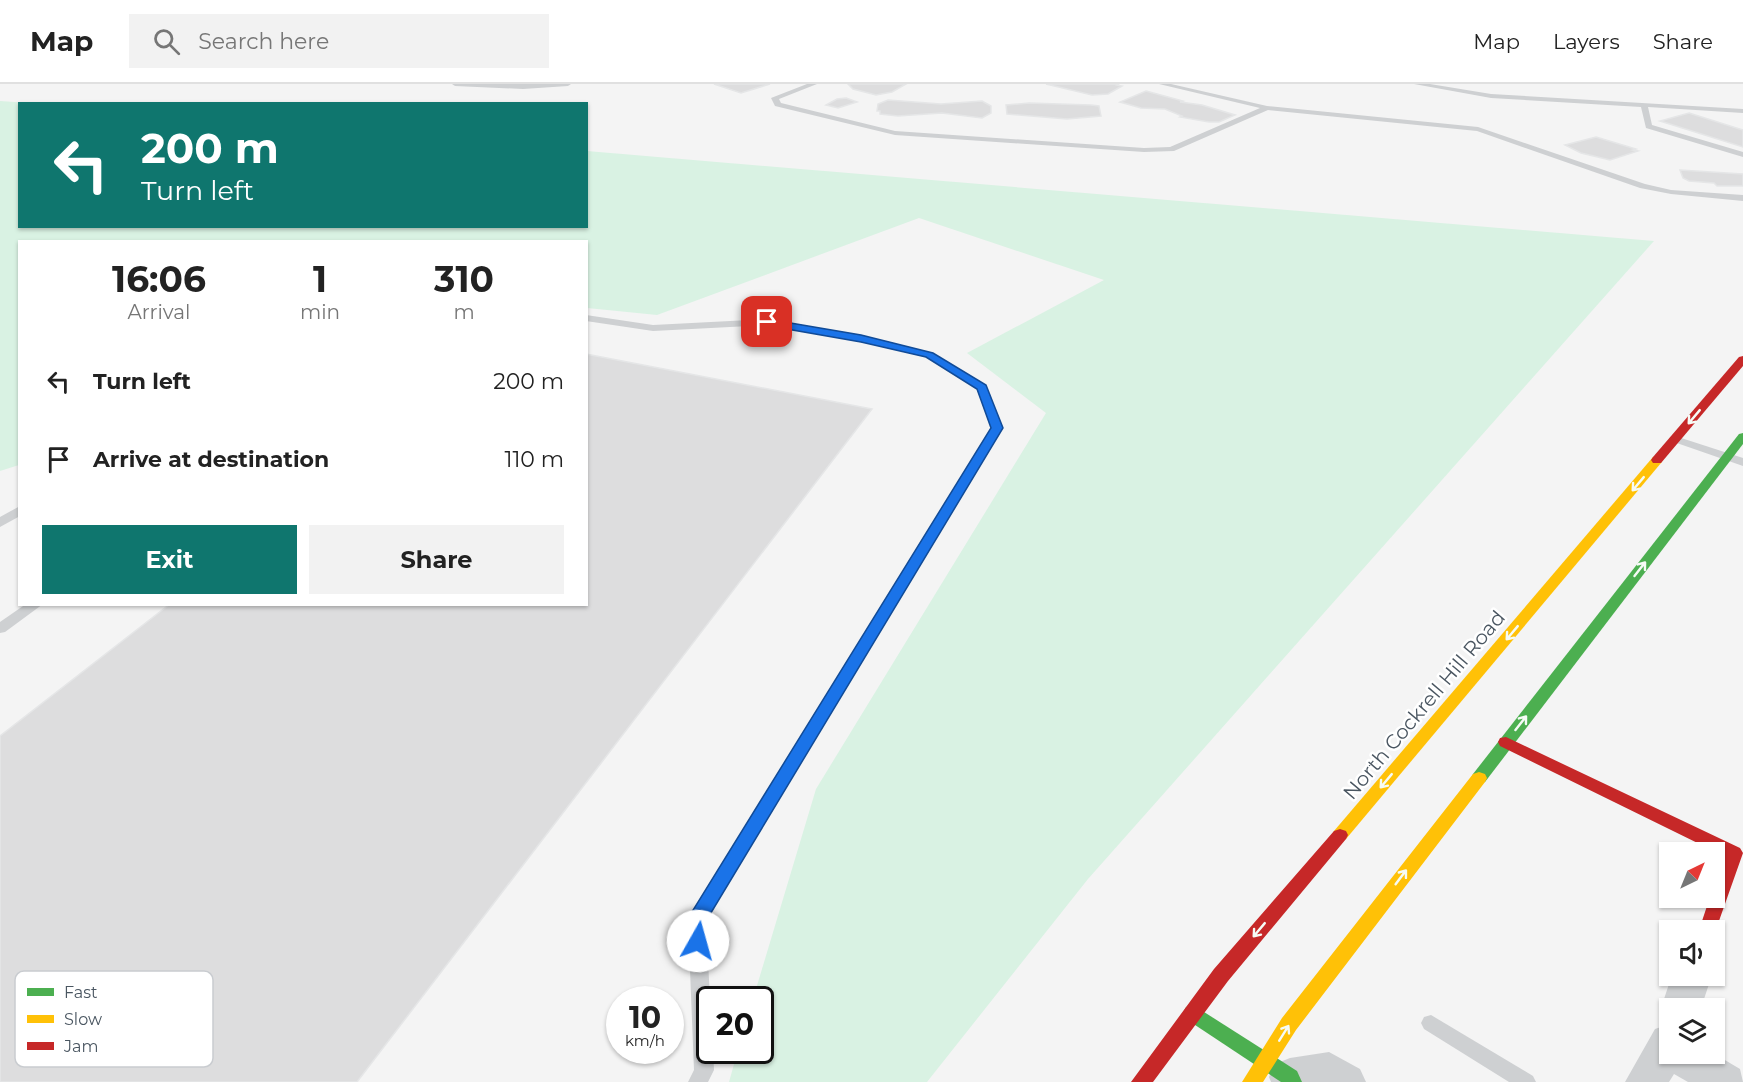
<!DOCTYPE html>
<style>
body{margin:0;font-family:Montserrat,sans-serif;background:#f2f2f2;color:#222;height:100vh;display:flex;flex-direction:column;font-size:22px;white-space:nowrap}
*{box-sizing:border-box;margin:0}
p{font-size:20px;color:#767676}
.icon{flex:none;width:33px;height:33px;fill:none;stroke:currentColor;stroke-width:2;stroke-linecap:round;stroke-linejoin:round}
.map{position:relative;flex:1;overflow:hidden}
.drawer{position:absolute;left:18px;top:156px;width:570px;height:366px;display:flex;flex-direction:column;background:#fff;border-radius:0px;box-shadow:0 2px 4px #0004}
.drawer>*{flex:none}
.guide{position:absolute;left:18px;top:18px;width:570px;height:126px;border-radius:0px;box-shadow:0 2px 4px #0004;background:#0f766e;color:#fff;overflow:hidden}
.needle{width:39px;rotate:43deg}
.buttons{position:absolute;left:1659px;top:758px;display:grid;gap:12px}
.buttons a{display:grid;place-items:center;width:66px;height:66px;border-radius:0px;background:#fff;box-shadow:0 2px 4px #0004;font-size:30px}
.speed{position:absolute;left:606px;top:902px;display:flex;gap:12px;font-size:30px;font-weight:700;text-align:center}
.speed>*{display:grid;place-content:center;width:78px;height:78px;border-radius:50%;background:#fff;box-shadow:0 2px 4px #0004;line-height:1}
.speed small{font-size:15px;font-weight:400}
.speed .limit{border:3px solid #111;border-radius:9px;background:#fff;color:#111}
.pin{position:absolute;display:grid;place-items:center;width:51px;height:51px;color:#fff;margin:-26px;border-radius:12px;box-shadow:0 3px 9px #0006}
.me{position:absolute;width:66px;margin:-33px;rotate:7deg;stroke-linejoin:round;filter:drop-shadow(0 0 4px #0008)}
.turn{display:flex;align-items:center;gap:21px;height:126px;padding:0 24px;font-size:27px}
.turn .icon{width:78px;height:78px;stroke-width:2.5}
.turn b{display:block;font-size:42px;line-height:51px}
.eta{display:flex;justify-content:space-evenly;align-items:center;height:102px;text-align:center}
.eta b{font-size:36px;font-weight:700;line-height:42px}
.button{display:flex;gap:12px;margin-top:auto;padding:12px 24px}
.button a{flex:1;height:69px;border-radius:0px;background:#0f766e;color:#fff;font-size:24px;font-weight:700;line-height:69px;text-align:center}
.button a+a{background:#f2f2f2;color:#222}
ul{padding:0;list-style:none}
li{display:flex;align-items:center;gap:18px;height:78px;padding:0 24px}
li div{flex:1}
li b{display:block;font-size:22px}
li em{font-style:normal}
header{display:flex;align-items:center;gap:36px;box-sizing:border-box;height:84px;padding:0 30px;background:#fff;border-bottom:2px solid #e0e0e0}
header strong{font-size:28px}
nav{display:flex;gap:33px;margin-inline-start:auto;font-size:21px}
.search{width:420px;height:54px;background:#f2f2f2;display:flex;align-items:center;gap:15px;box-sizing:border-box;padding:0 21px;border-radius:0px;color:#767676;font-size:22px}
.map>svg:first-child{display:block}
</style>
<header>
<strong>Map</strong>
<div class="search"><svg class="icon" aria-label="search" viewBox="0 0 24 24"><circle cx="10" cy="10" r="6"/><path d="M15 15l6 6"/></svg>Search here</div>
<nav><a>Map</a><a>Layers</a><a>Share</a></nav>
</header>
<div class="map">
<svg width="1743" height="998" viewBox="0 0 1743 998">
<rect width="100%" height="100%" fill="#f4f4f4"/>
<polygon fill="#d9f2e3" points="0,17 29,19 20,20 20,142 586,142 587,67 1654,157 1088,795 927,998 729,998 738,966 760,966 760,915 753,915 816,705 1046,329 967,269 1104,196 919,134 657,231 587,224 586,158 20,158 19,381 0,387"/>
<g fill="#ddddde" stroke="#e5e6e7" stroke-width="1.5">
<polygon points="714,0 770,0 741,9"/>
<polygon points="848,0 906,0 892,8 876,11 853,5"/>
<polygon points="1046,0 1119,0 1117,1 1122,2 1108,10 1092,11"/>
<polygon points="1146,7 1183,17 1180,18 1202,21 1235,31 1219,38 1209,38 1180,33 1182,32 1165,25 1141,24 1120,18"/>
<polygon points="846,14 857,18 838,24 826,21 837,15"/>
<polygon points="888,16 941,20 982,17 991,22 991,29 982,34 942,29 898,32 880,30 880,27 877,27 878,20"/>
<polygon points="1029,19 1091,21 1099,22 1101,32 1067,35 1007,30 1006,21"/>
<polygon points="1689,29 1743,46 1743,63 1660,37"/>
<polygon points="1596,53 1636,65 1633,66 1638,67 1610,76 1581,69 1565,61"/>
<polygon points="1680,86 1743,90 1743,102 1717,102 1714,99 1689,97 1683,94"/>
<polygon points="586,270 872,325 357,998 0,998 0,652 170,520 586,520"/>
</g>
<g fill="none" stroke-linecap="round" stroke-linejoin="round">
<g fill="#ced0d2" fill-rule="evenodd">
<polygon points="452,0 571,0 568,2 523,5 455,2"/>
<polygon points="807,0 817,0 779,15 781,19 895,47 1144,64 1170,63 1260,24 1159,0 1171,0 1267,22 1478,43 1645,100 1671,106 1743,111 1743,117 1671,110 1640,104 1477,47 1268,26 1174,67 1144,68 895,51 775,22 771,14"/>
<polygon points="1414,0 1430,0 1491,10 1743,25 1743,29 1648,23 1652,41 1743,68 1743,73 1646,44 1641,23 1491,14"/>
<polygon points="586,231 653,241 767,235 861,251 933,269 986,302 1003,344 706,837 710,915 710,966 713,966 714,986 708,998 688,998 694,986 688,836 991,344 977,306 925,273 861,257 767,241 653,247 586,237"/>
<polygon points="1675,352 1743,374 1743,382 1671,357 1669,355 1671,353"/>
<polygon points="20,422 20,432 0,443 0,433"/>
<polygon points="26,520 43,520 5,548 0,549 0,538"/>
<polygon points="1431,931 1533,992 1536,998 1509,998 1424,945 1421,939 1424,933"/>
</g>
<g fill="#ced0d2" fill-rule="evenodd">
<polygon points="1672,891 1712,891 1701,924 1670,924 1670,937 1661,924"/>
<polygon points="1670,940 1670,969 1713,969 1740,985 1743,998 1688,998 1674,990 1669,998 1625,998 1655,945"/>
<polygon points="1329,968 1360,985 1366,998 1271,998 1269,993 1275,980 1290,974"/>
</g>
<g fill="#4caf50" fill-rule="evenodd">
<polygon points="1743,349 1743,360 1485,698 1479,700 1473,698 1471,694 1473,690 1739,350"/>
<polygon points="1193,921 1297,987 1302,998 1281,998 1186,935 1183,929 1186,923"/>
</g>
<g fill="#ffc107" fill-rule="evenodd">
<polygon points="1657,372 1663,376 1661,379 1346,755 1340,757 1334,755 1332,751 1334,747 1653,373"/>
<polygon points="1479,688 1485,690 1487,694 1485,698 1296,946 1263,998 1242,998 1282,934 1473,690"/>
</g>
<g fill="#c62828" fill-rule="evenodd">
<polygon points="1743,272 1743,282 1661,379 1653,379 1651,376 1653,373 1739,273"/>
<polygon points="1506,653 1740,764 1743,769 1714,851 1714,846 1699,846 1710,813 1714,813 1714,801 1724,772 1500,662 1498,658 1500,654"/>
<polygon points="1340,745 1346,747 1348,751 1346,755 1228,897 1153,998 1131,998 1214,885 1334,747"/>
</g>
</g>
<defs><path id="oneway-shaft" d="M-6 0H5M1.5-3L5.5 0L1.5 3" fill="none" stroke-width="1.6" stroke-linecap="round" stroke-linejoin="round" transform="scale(1.5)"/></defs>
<g stroke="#f6fbf6">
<use href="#oneway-shaft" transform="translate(1694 333) rotate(130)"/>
<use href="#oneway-shaft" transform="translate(1638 400) rotate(130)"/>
<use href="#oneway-shaft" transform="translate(1640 485) rotate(-52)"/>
<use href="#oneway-shaft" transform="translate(1512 549) rotate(130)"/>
<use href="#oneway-shaft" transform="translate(1521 639) rotate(-52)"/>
<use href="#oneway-shaft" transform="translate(1386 697) rotate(130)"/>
<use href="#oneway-shaft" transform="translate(1401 793) rotate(-53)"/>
<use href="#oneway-shaft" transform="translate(1259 846) rotate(130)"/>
<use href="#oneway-shaft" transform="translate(1284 949) rotate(-58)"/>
</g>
<path fill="#1a73e8" stroke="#114b97" stroke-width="1.5" d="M767,235L861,251L933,269L986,301L1003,344L706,837L707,857L704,863L698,865L691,863C687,854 686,840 690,831L991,344L977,305L926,273L861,258L764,241L762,238Z"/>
<g text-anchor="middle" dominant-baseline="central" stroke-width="5" stroke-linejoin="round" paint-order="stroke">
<g font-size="20" fill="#4a5661" stroke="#fff">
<text transform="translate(1424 621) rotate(-50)">North Cockrell Hill Road</text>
</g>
</g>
<rect x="15" y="887" width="198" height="96" rx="9" fill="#fff" stroke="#c9ccd0" stroke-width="1.5"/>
<rect x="27" y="904" width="27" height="8" fill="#4caf50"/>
<rect x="27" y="931" width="27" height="8" fill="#ffc107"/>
<rect x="27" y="958" width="27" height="8" fill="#c62828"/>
<g font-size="16" fill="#4a5661">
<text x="64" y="914">Fast</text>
<text x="64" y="941">Slow</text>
<text x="64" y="968">Jam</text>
</g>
</svg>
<div class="buttons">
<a><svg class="needle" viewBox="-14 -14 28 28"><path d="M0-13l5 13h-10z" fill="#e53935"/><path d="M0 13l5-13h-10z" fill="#767676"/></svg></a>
<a><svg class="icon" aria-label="sound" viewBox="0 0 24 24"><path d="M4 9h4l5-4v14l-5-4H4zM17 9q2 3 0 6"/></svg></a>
<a><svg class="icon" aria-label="layers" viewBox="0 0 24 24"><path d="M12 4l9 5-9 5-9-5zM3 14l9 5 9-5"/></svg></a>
</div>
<div class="speed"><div>10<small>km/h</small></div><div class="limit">20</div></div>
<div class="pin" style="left:767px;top:238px;background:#d93025"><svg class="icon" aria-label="arrive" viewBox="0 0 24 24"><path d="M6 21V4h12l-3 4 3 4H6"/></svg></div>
<svg class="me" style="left:698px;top:857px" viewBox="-20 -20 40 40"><circle r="19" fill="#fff"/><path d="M0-13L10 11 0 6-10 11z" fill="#1a73e8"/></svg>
<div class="guide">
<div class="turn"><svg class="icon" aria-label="left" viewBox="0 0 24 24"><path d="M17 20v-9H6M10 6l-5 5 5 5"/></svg><div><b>200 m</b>Turn left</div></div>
</div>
<section class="drawer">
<div class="eta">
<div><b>16:06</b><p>Arrival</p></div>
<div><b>1</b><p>min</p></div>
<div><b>310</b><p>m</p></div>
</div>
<ul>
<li><svg class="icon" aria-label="left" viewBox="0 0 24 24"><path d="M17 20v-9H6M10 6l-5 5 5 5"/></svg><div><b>Turn left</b></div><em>200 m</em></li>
<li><svg class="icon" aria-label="arrive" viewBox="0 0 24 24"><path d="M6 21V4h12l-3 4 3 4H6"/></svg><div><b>Arrive at destination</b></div><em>110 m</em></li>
</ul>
<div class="button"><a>Exit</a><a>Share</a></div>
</section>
</div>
